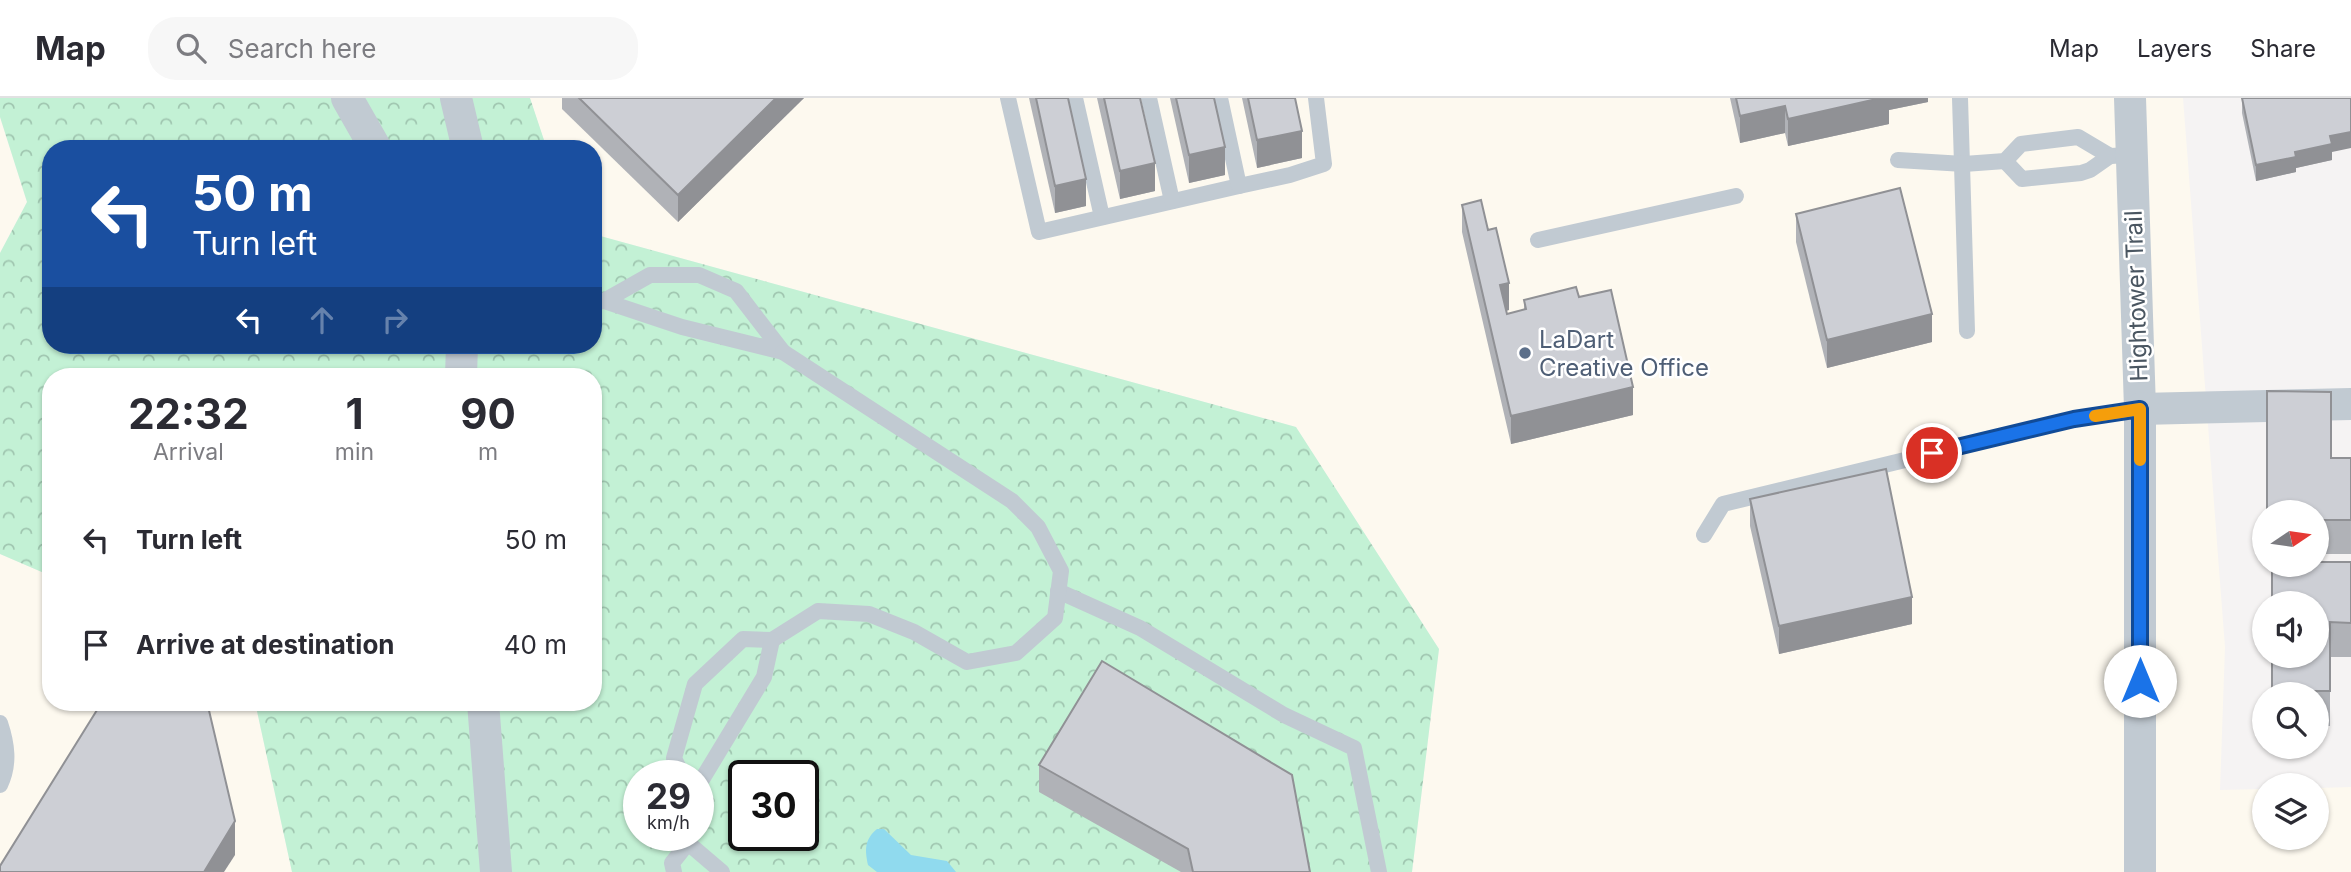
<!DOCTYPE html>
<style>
body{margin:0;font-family:Inter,sans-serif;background:#f7f7f7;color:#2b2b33;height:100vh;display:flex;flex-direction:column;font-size:26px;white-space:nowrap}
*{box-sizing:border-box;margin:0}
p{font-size:23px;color:#7c7c81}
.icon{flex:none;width:38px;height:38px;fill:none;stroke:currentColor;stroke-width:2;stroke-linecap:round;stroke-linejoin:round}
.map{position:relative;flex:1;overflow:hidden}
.side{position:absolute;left:42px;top:270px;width:560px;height:343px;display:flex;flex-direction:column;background:#fff;border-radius:28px;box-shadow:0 2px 5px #0004}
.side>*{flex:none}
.banner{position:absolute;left:42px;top:42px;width:560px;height:214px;border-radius:28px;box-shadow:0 2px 5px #0004;background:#1a4fa0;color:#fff;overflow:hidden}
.needle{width:46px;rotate:77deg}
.buttons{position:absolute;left:2252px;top:402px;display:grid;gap:14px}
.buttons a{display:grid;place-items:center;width:77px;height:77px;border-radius:50%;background:#fff;box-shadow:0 2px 5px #0004;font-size:35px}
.speed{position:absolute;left:623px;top:662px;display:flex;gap:14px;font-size:35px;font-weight:700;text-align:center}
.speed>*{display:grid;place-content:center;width:91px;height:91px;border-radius:50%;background:#fff;box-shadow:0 2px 5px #0004;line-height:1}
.speed small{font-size:18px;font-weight:400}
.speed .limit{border:4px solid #111;border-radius:10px;background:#fff;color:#111}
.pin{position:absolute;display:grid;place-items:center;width:60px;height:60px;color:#fff;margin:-30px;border:4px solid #fff;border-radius:50%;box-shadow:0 2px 7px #0007}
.me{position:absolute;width:77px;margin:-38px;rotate:0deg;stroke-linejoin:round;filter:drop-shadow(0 0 5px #0008)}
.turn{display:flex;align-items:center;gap:24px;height:147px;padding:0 35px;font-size:32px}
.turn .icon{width:91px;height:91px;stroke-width:2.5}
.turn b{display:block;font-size:49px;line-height:60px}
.lanes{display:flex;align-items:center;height:66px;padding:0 35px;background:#0003;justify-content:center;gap:35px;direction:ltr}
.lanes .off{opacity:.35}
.eta{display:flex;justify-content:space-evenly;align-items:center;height:119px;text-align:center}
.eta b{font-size:42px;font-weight:700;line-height:49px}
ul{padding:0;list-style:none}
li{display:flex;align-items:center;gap:21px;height:105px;padding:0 35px}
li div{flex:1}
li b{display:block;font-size:26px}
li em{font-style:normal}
header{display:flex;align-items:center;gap:42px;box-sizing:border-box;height:98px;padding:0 35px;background:#fff;border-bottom:2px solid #e1e1e2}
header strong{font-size:33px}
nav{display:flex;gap:38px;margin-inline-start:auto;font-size:24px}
.search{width:490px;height:63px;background:#f7f7f7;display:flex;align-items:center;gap:18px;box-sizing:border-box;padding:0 24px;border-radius:28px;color:#7c7c81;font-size:26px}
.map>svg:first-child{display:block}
</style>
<header>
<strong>Map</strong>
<div class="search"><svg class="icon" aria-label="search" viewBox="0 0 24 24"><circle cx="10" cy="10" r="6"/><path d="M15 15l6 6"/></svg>Search here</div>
<nav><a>Map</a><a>Layers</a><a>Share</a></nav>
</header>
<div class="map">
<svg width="2351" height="774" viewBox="0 0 2351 774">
<defs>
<pattern id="forest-crowns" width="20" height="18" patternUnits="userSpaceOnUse" patternTransform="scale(1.75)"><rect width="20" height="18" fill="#c3f1d5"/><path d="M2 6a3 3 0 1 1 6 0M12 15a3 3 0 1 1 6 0" fill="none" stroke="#a0c6b0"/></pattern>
</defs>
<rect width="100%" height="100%" fill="#f5f3f3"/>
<g fill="#fdf9ef">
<polygon points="530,0 2183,0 2225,549 2220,692 2264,691 2264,740 2317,740 2317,690 2351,689 2351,774 1412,774 1439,551 1296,329 593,136 593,51 547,51"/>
<polygon points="0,19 27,104 0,155"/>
<polygon points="0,456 51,478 51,604 255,604 292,774 0,774"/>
</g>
<path fill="url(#forest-crowns)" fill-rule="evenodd" d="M0,0H530L547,51H51V247H593V136L1296,329L1439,551L1412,774H292L255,604H593V278H51V478L0,456V155L27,104L0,19ZM639,677H698V737H639ZM744,677H803V737H744Z"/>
<path fill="#90daee" d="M877,731H884L911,757L947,763L956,774H877L868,767C865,752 864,742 877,731Z"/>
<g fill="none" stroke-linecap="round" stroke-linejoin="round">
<g stroke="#c1cad2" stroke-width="16">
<polyline points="1008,0 1039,134 1239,88"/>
<polyline points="1075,0 1102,119"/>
<polyline points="1149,0 1172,103"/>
<polyline points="1220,0 1239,88 1290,77 1324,66 1316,0"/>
<polyline points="1960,0 1967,233"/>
<polyline points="1898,62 1964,66 2005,63 2021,46 2078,39 2110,58 2132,57"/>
<polyline points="2005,63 2022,81 2081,75 2090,72 2110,58"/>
<polyline points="1538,142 1736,98"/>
<polyline points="593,204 604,203 682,229 783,254 736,193 699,177 650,177 604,203"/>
<polyline points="1704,437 1723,406 2074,321 2140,311"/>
<polyline points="1058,493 1140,530 1284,617 1354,650 1379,774"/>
<path d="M0,625C7,646 10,666 0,687"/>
<polyline points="682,677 674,660 695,586 743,541 772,542 818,513 869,516 914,534 967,564 1016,555 1055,520 1061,473 1038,429 1012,403 783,254"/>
<polyline points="698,688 764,579 772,542"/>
<polyline points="688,745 722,774"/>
<polyline points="674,774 672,765 688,745 689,737"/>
</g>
<g stroke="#c1cad2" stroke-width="32">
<polyline points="347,0 376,51"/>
<polyline points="456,0 468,51"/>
<polyline points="2130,0 2140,311 2140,774"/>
<polyline points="461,278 462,247"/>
<polyline points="2140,311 2351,306"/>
<polyline points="483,604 496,774"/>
</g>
</g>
<g fill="#b0b2b7">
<polygon points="562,0 804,0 678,124 562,11"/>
<polygon points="1029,0 1068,0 1086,108 1055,115"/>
<polygon points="1097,0 1140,0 1155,93 1120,101"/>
<polygon points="1170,0 1214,0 1225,77 1189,85"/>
<polygon points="1242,0 1295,0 1302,60 1257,70"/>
<polygon points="1730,0 1928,0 1928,4 1889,12 1889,26 1788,48 1785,35 1740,45"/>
<polygon points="2242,0 2332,54 2332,62 2296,70 2296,74 2256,83 2242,15"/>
<polygon points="1462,107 1488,132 1509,212 1506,213 1507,216 1524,212 1524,202 1579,199 1633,317 1511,346 1462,134"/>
<polygon points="1796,116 1932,244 1827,270 1796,144"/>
<polygon points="2331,360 2351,360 2351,456 2317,456 2317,415"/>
<polygon points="1750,401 1912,526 1779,556 1750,428"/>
<polygon points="2351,464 2351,559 2330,559 2330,628 2317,628 2317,597 2272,597 2272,558"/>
<polygon points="1039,667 1310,774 1181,774 1039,694"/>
</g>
<g fill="#909195">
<polygon points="776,0 804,0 678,124 678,97"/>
<polygon points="1881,0 1928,0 1928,4 1889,12 1889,26 1788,48 1788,21"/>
<polygon points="1785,8 1785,35 1740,45 1740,18"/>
<polygon points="1302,33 1302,60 1257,70 1257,42"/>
<polygon points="2351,34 2351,50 2332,54 2332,62 2296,70 2296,74 2256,83 2256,67 2295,54 2330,38"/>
<polygon points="1225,49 1225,77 1189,85 1189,57"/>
<polygon points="1155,65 1155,93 1120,101 1120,73"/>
<polygon points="1086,81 1086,108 1055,115 1055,88"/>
<polygon points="1509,185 1509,212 1500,214 1500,187"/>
<polygon points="1932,216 1932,244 1827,270 1827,242"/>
<polygon points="1633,289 1633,317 1511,346 1511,318"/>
<polygon points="1912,499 1912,526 1779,556 1779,528"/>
<polygon points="235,723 235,757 224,774 204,774"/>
</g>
<g fill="#cdcfd5" stroke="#909195" stroke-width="2">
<polygon points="579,0 776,0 678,97"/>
<polygon points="1036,0 1068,0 1086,81 1055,88"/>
<polygon points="1104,0 1140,0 1155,65 1120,73"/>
<polygon points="1176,0 1214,0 1225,49 1189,57"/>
<polygon points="1248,0 1295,0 1302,33 1257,42"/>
<polygon points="1736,0 1881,0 1788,21 1785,8 1740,18"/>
<polygon points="2242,0 2351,0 2351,34 2330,38 2332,46 2295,54 2296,59 2256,67"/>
<polygon points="1900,90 1932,216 1827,242 1796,116"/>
<polygon points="1481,102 1488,132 1496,130 1509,185 1500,187 1507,216 1526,211 1524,202 1576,189 1579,199 1611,192 1633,289 1511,318 1462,107"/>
<polygon points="2267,293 2331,294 2331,360 2351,360 2351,422 2317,422 2317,415 2267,415"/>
<polygon points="1886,371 1912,499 1779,528 1750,401"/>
<polygon points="2317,464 2351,464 2351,525 2330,524 2330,593 2272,593 2272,558 2317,558 2317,506 2272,506 2272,467 2317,467"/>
<polygon points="1102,563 1292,677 1310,774 1193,774 1188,751 1039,667"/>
<polygon points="102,604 207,604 235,723 204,774 0,774 0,768"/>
</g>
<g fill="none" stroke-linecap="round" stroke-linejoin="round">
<g stroke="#114b97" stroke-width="18">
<polyline id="route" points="1932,355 2074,321 2140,311 2140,583"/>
</g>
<use href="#route" stroke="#1a73e8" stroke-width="12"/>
<polyline stroke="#f59e0b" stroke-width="12" points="2095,318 2140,311 2140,362"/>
</g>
<circle fill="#5c6f8a" stroke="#fff" stroke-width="2.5" cx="1525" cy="255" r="7"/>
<g text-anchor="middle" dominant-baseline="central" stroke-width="5" stroke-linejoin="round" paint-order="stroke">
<g font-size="24" fill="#4a5661" stroke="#fff">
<text transform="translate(2136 198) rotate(-92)">Hightower Trail</text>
</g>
<g font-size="24" fill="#4e5e75" stroke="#fff" text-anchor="start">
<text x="1539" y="241">LaDart<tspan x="1539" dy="28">Creative Office</tspan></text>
</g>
</g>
</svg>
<div class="buttons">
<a><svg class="needle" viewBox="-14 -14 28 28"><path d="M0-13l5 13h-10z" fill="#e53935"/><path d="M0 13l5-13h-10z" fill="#7c7c81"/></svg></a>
<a><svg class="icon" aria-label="sound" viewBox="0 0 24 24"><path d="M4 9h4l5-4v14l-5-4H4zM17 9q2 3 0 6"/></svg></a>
<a><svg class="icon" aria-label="search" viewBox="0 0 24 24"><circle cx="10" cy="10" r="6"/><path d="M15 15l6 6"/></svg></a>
<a><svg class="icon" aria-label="layers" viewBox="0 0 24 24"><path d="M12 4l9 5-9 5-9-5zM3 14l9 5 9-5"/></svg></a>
</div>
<div class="speed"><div>29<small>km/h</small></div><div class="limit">30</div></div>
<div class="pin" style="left:1932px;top:355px;background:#d93025"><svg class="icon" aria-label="arrive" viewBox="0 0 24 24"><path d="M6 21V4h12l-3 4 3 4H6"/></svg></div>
<svg class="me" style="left:2140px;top:583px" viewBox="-20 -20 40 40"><circle r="19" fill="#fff"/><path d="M0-13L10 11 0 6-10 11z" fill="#1a73e8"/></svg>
<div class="banner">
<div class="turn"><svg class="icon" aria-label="left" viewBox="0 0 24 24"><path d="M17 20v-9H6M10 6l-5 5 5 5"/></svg><div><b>50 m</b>Turn left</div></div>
<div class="lanes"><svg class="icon" aria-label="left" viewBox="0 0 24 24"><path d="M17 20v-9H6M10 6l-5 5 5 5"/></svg><svg class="icon off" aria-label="ahead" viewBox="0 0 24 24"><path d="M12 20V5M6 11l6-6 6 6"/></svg><svg class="icon off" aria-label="right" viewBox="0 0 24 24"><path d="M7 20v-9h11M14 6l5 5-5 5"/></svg></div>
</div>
<section class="side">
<div class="eta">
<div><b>22:32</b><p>Arrival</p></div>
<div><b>1</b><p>min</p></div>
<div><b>90</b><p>m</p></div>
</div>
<ul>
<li><svg class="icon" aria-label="left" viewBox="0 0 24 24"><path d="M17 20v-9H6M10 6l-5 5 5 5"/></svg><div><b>Turn left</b></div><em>50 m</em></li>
<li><svg class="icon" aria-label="arrive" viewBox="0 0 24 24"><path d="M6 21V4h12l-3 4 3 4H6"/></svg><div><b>Arrive at destination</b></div><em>40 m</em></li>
</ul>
</section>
</div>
